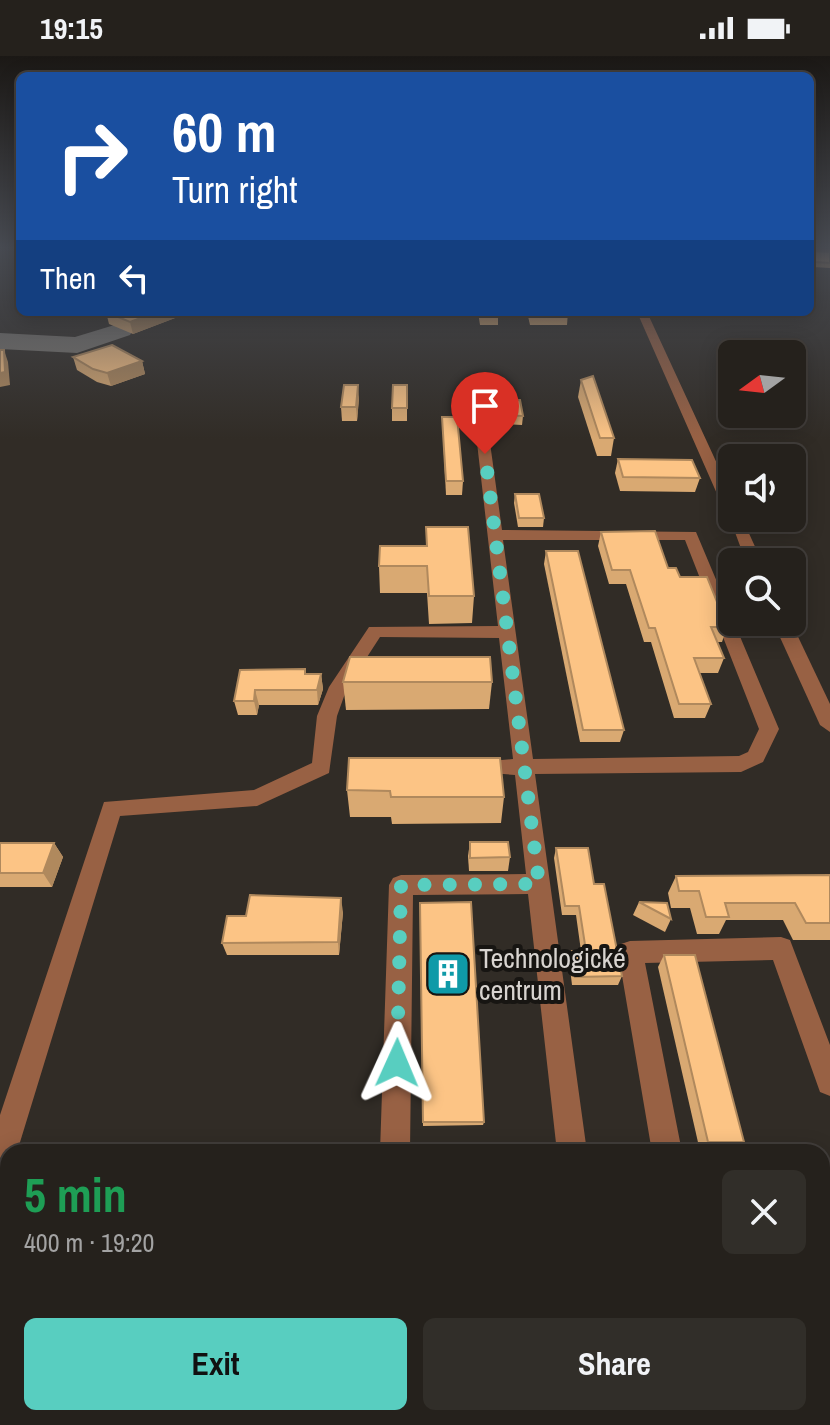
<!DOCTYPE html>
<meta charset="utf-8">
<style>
body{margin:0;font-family:"Archivo Narrow",sans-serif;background:#312e29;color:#f1f3f6;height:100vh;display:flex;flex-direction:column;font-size:30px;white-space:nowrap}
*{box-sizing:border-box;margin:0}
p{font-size:26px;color:#a3a3a3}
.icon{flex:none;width:44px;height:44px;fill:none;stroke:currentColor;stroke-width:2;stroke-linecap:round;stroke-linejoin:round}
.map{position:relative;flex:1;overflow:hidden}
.side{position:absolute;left:0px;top:1088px;width:830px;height:282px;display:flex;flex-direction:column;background:#25211c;border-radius:24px 24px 0 0;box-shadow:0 4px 20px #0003,0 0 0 2px #423e3b}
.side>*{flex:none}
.banner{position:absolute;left:16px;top:16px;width:798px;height:244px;border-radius:12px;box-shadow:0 4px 20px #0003,0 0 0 2px #423e3b;background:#1a4fa0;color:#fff;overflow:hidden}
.needle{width:52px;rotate:255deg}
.controls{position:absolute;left:718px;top:284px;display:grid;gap:16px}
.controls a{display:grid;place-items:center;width:88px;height:88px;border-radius:12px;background:#25211c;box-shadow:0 4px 20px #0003,0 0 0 2px #423e3b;font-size:40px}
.pin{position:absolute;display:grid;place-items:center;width:68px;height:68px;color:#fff;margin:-82px -34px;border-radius:50% 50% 50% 0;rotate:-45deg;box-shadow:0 0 8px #0007}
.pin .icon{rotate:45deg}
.me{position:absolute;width:88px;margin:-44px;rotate:1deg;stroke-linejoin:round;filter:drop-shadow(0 0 6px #0008)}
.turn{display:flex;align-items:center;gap:28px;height:168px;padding:0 24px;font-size:36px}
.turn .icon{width:104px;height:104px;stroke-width:2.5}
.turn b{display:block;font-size:56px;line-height:68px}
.then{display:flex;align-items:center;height:76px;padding:0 24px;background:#0003;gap:16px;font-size:30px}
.round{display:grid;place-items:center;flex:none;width:84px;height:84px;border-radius:12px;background:#312e29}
.overview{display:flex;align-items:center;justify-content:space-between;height:136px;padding:0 24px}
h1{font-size:48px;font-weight:800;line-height:60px;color:#1e9e55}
.cta{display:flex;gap:16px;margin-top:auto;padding:16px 24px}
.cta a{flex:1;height:92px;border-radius:12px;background:#58cec0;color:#111;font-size:32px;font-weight:800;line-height:92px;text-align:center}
.cta a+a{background:#312e29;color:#f1f3f6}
.status{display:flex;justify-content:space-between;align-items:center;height:56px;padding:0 40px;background:#25211c;direction:ltr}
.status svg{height:22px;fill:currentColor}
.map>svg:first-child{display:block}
</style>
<div class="status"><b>19:15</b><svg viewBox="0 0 49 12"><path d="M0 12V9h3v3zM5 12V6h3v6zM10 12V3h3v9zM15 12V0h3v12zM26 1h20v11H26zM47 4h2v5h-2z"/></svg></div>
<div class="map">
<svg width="830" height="1369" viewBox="0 0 830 1369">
<rect width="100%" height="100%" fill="#312c26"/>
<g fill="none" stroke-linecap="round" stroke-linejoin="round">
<polygon fill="#7a7670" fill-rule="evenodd" points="121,267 130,269 133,274 130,279 77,297 0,293 0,277 75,281"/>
<g fill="#986144" fill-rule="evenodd">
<polygon points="810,192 830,193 830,199 810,197"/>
<polygon points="637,256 647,256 732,440 732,462 742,462 762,506 746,506 729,460 725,456"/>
<path d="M478,339L484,343L502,474L696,476L779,673L763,706L741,716L535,718L587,1096H557L528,838L413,839L410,1096H380L389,829L393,822L401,819L526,818L515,719L491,717L488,711L491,705L513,703L499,582L380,581L347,632L337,660L329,717L257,750L120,760L17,1096H8V1115L0,1119V1059L104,746L254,734L312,707L317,660L329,631L369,571L498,570L472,343ZM503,484H685L759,673L748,696L739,700L533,703Z"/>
<polygon points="773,566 791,566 830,648 830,676 820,669"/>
<polygon points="781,881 790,884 830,989 830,1040 820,1036 773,904 645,907 682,1096 652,1096 618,896 621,888 630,885"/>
<rect x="822" y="1106" width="8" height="30"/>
<polygon points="706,1362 742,1362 744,1369 708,1369"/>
</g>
</g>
<g fill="#d9a972">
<polygon points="812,195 830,196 830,212 813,211 811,200"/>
<polygon points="106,256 175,262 133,278 109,268"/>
<polygon points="478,256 498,256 498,269 480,269"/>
<polygon points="527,256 568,256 567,269 530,269"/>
<polygon points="73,301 142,305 145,318 111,330 97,326 77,314"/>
<polygon points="581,324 614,382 611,400 597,400 578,341"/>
<polygon points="407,329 407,365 392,365 392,352"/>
<polygon points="359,342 357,365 342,365 341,351"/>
<polygon points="499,345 523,360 522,369 501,368 498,353"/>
<polygon points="442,361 463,425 462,439 446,439"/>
<polygon points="618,403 700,422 695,436 620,435 615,417"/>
<polygon points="515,438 544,462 543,471 518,471 514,447"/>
<polygon points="426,471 474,540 472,567 429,568 427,537 380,537 379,510 426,490"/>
<polygon points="601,476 668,512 680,521 727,571 722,586 717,586 724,602 718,617 699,617 711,648 705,662 674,662 651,586 644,586 626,528 609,528 598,490"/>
<polygon points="546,495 624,674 620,686 580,686 544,508"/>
<polygon points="305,613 306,618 321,618 323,633 318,649 259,649 257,659 238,659 234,645 240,614"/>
<polygon points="343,626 492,626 489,653 346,654"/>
<polygon points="349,702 504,741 501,767 392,768 391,761 350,761 347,734"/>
<polygon points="470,786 510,801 508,815 469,815 468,800"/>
<polygon points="0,787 54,787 63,801 52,831 0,831"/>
<polygon points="556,792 594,828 622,920 618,929 572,929 569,904 572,895 581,895 576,859 562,859 554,802"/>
<polygon points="830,819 830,884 793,884 783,864 726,864 719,878 697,878 690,852 671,852 668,837 676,820"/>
<polygon points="639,846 671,863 665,876 633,859"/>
<polygon points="420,847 484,1066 483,1069 423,1070"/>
<polygon points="343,856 339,899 227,899 222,887 246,860"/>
<polygon points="664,899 744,1086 735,1095 700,1095 658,911"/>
<polygon points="633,1362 717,1362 718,1369 634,1369"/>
</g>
<g fill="#b0895d">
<polygon points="41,256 54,256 42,260"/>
<polygon points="157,256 174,256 175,262 133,278 130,266"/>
<polygon points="4,294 8,306 10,329 0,331 0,317"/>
<polygon points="142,305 145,318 111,330 107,317"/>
<polygon points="358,329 359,342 357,365 356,351"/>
<polygon points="321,618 323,633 318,649 317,634"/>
<polygon points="255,634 259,649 257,659 254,645"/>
<polygon points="54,787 63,801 52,831 43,817"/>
<polygon points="341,842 343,856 339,899 338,886"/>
<polygon points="184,1362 189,1362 188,1369 183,1369"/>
</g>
<g fill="#fcc485" stroke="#b0895d" stroke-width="2">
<polygon points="812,195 830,196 830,207 815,206"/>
<polygon points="106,256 157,256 130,266"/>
<polygon points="480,256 498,256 499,259 481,259"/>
<polygon points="531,256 568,256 569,258 532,258"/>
<polygon points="112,289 142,305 107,317 93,313 73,301"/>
<polygon points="0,294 4,294 5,316 0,317"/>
<polygon points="593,320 614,382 600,382 581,324"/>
<polygon points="344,329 358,329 356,351 341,351"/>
<polygon points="393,329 407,329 407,352 392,352"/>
<polygon points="520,344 523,360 501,359 499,345"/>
<polygon points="442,361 457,361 463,425 446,425"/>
<polygon points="618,403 692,404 700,422 623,421"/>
<polygon points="515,438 539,438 544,462 519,462"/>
<polygon points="426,471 468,471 474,540 429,540 427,510 379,510 380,490 427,490"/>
<polygon points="655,475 668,512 676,512 680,521 707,521 727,571 711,571 724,602 694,602 711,648 679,648 655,572 649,572 630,514 612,514 601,476"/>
<polygon points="546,495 578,495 624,674 583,674"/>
<polygon points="350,601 490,601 492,626 343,626"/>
<polygon points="305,613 305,618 321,618 317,634 255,634 254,645 234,645 240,614"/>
<polygon points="349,702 500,702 504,741 391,741 390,735 347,734"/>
<polygon points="470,786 508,786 510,801 470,802"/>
<polygon points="0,787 54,787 43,817 0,817"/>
<polygon points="556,792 588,792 594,828 604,828 622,920 575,921 572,895 586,895 579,850 565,850"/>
<polygon points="830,819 830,867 806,867 795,847 725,847 729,861 706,861 699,835 679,835 676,820"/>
<polygon points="250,839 341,842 338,886 222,887 227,860 246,860"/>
<polygon points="471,846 484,1066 423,1066 420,847"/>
<polygon points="639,846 667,847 671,863"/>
<polygon points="664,899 695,899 744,1086 708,1086"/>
<polygon points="139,1362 184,1362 183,1369 138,1369"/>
<polygon points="643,1362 717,1362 718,1369 645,1369"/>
</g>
<linearGradient id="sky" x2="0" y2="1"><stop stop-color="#1b1815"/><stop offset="0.5" stop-color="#484b52"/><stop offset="1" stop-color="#484b52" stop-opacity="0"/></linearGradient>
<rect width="830" height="383" fill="url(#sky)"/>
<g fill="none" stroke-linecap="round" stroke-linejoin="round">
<polyline stroke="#58cec0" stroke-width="14" stroke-dasharray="0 25.2" points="397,1007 401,829 539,828 485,398"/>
</g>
<defs>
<g id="building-square" transform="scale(2.3)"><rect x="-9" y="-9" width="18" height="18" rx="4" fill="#0f9aa8" stroke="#171512"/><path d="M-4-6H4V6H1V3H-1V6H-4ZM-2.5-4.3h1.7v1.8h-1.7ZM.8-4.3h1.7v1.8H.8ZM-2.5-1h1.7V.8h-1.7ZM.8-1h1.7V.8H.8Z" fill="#fff"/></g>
</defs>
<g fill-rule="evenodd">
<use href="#building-square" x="448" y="918"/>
</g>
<g text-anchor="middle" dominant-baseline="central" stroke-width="8" stroke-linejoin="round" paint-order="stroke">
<g font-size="28" fill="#d8d4d0" stroke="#171512" text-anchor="start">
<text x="479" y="902">Technologické<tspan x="479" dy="32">centrum</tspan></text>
</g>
</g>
</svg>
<div class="controls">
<a><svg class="needle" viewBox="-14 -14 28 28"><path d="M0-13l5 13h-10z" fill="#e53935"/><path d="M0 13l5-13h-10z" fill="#a3a3a3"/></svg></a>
<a><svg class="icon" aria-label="sound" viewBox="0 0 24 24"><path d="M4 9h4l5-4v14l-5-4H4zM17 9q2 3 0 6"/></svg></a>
<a><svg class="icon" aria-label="search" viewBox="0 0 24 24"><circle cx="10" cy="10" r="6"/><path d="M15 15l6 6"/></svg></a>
</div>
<div class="pin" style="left:485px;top:398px;background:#d93025"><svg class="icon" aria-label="arrive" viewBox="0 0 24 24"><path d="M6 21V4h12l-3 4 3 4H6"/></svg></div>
<svg class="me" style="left:397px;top:1007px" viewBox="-20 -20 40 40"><path d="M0-17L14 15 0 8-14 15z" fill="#58cec0" stroke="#fff" stroke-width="4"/></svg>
<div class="banner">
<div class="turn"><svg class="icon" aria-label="right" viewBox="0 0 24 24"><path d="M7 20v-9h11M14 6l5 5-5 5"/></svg><div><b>60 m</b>Turn right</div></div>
<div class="then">Then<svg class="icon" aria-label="left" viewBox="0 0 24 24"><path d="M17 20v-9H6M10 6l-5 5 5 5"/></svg></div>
</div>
<section class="side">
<div class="overview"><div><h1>5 min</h1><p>400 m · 19:20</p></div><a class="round"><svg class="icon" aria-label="close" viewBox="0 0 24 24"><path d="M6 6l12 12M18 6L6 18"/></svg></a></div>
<div class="cta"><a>Exit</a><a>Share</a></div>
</section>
</div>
